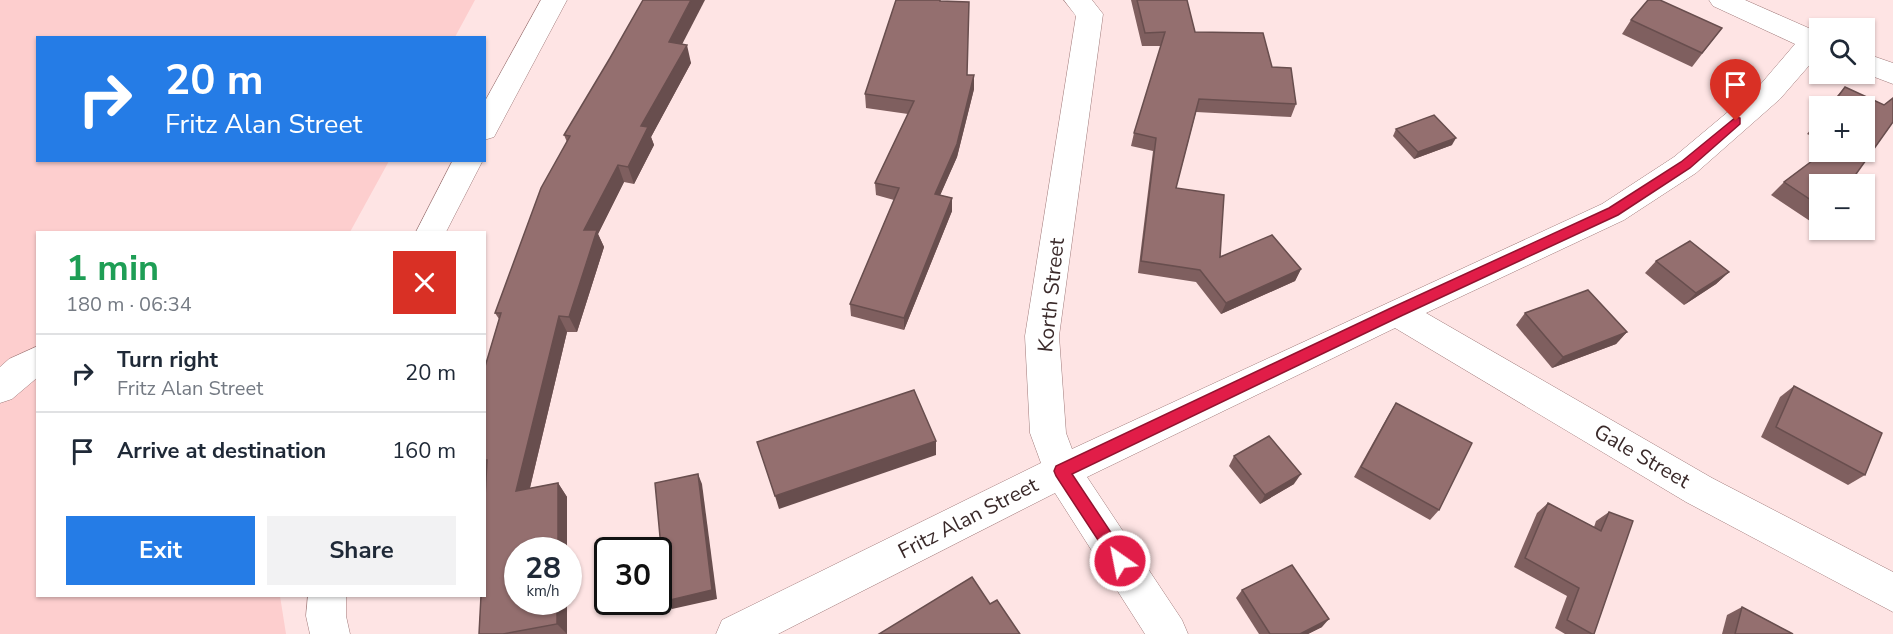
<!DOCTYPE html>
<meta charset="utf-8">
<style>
body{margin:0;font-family:"Nunito Sans",sans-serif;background:#f2f2f3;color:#1f2937;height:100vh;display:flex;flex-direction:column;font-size:22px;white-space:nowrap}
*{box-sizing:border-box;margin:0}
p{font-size:20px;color:#747a83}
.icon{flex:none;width:33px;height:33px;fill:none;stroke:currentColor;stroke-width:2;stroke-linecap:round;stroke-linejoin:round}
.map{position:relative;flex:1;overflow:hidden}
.drawer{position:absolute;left:36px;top:231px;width:450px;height:366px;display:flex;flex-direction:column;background:#fff;border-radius:0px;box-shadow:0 2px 4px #0004}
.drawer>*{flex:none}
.top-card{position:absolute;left:36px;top:36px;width:450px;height:126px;border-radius:0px;box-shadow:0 2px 4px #0004;background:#257ce6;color:#fff;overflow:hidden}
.controls{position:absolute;left:1809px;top:18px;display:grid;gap:12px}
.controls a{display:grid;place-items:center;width:66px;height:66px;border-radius:0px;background:#fff;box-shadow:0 2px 4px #0004;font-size:30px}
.speed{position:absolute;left:504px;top:537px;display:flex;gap:12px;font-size:30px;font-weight:700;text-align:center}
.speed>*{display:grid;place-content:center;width:78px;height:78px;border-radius:50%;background:#fff;box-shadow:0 2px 4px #0004;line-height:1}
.speed small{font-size:15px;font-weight:400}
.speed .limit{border:3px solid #111;border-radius:9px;background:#fff;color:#111}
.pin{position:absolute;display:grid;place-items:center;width:51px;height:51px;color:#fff;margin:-62px -26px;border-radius:50% 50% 50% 0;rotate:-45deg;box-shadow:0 0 6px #0007}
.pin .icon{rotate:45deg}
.me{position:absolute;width:66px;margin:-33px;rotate:327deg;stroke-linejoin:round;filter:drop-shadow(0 0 4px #0008)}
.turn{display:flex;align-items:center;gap:21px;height:126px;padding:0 30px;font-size:27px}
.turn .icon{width:78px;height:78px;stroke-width:2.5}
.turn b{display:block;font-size:42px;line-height:51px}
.round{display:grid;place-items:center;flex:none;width:63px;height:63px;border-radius:0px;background:#f2f2f3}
.head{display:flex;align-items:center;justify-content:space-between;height:102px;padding:0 30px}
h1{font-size:36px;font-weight:700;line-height:45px;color:#1e9e55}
.cta{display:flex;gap:12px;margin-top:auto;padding:12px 30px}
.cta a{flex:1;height:69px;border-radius:0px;background:#257ce6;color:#fff;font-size:24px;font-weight:700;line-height:69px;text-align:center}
.cta a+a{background:#f2f2f3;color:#1f2937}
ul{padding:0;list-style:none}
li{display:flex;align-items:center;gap:18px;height:78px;padding:0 30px;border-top:2px solid #e0e1e3}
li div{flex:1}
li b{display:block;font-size:22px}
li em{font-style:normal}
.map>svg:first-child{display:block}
</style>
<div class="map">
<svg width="1893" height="634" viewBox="0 0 1893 634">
<rect width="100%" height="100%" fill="#fee4e4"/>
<polygon fill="#fdcece" points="0,0 475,0 455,37 38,38 38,160 389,161 350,232 38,232 38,596 280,596 286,634 0,634"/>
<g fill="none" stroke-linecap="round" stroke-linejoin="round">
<g stroke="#a07a7a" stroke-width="1">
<g id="minor">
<polygon points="541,0 567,0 494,137 484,140 484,103"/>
<polygon points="1064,0 1092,0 1103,14 1059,336 1066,433 1072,449 1602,204 1674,157 1760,85 1795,44 1713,6 1709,0 1745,0 1820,33 1820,53 1780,99 1696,173 1624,220 1426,313 1712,478 1893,572 1893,612 1686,502 1395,328 1087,477 1182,620 1188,634 1145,634 1055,493 778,634 716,634 722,620 1041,463 1030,433 1025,336 1076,16"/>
<polygon points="1864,53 1893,63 1893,84 1864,73"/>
<polygon points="453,160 483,160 446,232 416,232"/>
<polygon points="38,346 38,377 12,399 0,403 0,367 9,359"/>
<polygon points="308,596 346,596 346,616 350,634 310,634 306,616"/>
</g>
</g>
<use href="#minor" fill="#fff" fill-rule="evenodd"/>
</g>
<g fill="#7f5f5f">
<polygon points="1131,0 1187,0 1195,32 1272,67 1296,104 1291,117 1196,112 1176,188 1220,257 1301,269 1295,281 1221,314 1196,282 1138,273 1153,151 1131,146 1134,133 1161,46 1142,46"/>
<polygon points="941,1 967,75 974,75 974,89 957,157 940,195 952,198 952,211 904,330 851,316 850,304 894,200 876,195 875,183 908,114 866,108 865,94"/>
<polygon points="1631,20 1722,28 1692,67 1622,34"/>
<polygon points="682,44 691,63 651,137 654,145 634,184 624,182 598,234 604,247 577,332 567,332 530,488 558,483 567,497 567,550 518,550 567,602 567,634 479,634 487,473 484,473 484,370 499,319 495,313 567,142 564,135"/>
<polygon points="1845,87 1884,105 1893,98 1893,122 1849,184 1820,184 1820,217 1813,223 1771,195 1784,182 1824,152 1864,152 1864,106 1828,106"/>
<polygon points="1820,118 1820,140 1807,134"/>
<polygon points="1396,129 1452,145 1414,159 1393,136"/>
<polygon points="1656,261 1729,272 1716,284 1684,305 1645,273"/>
<polygon points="1525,313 1627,332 1616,344 1552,368 1516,325"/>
<polygon points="1794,386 1865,475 1848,485 1761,437 1780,397"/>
<polygon points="1396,403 1439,510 1430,520 1354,477 1389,414"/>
<polygon points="1234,456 1294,484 1260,504 1229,466"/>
<polygon points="1548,503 1594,527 1596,521 1609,512 1594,634 1565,634 1555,628 1567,596 1514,567 1537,513"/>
<polygon points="1242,590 1322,627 1308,634 1259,634 1236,598"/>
<polygon points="1742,607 1793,634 1722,634 1727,615"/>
</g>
<g fill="#684e4e">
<polygon points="691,0 705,0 674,60 669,42"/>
<polygon points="687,45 691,63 651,137 654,145 634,184 628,167 641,126"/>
<polygon points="974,75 974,89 957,157 935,207 935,194"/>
<polygon points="1456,138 1452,145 1414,159 1418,152"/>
<polygon points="618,165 624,182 598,234 604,247 577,332 569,317 584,230"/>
<polygon points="952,198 952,211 904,330 904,318"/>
<polygon points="1301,269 1295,281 1221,314 1226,303"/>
<polygon points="1729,272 1716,284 1684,305 1696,293"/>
<polygon points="559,316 567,332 526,504 516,491"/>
<polygon points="1627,332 1616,344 1552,368 1563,357"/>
<polygon points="936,441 936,455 779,509 775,496"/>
<polygon points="698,474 702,484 717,599 672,609 666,601"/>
<polygon points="1301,474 1294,484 1260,504 1265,495"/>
<polygon points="558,483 567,497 567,550 558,550"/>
<polygon points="557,602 567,602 567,634 557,624"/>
<polygon points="1329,619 1322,627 1308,634 1300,634"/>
</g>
<g fill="#946f6f" stroke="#684e4e" stroke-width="1.5">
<polygon points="643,0 691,0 669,42 687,45 641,126 648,127 628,167 618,165 584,230 597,230 569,317 559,316 516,491 558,483 558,550 518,550 518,602 557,602 557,624 503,634 479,634 481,596 484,596 484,517 487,460 484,460 484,370 501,313 495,313 541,188 570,136 564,135 610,58"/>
<polygon points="896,0 940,0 940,1 969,2 967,75 974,75 957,144 935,194 952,198 904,318 850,304 899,188 875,183 914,101 865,94"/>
<polygon points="1137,0 1187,0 1195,32 1263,33 1272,67 1291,68 1296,104 1199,99 1176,188 1224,195 1220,257 1272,235 1301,269 1226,303 1200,270 1141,261 1156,138 1134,133 1165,32 1145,33"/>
<polygon points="1648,0 1660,0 1722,28 1702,53 1631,20"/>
<polygon points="1845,87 1884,105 1893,98 1893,122 1849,184 1820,184 1820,206 1784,182 1824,152 1864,152 1864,106 1831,106"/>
<polygon points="1434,115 1456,138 1418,152 1396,129"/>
<polygon points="1690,241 1729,272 1696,293 1656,261"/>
<polygon points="1588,290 1627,332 1563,357 1525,313"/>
<polygon points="1794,386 1882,433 1865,475 1776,427"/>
<polygon points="914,390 936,441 775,496 757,442"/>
<polygon points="1396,403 1472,443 1439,510 1361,467"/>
<polygon points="1269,436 1301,474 1265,495 1234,456"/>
<polygon points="698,474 712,590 666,601 655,483"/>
<polygon points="1548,503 1601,531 1609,512 1633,521 1594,634 1592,634 1567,620 1579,588 1525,558"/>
<polygon points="1292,565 1329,619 1300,634 1270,634 1242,590"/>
<polygon points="972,577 990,604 997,600 1020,634 879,634"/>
<polygon points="1742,607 1793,634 1735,634"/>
</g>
<polygon fill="#e11d48" stroke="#92132f" stroke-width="1.5" points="1736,117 1740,118 1740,124 1690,168 1618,215 1401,316 1072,474 1126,555 1128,561 1126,566 1120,568 1115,566 1056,476 1054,471 1056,466 1391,308 1609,208 1681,162"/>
<g text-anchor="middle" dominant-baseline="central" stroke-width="6" stroke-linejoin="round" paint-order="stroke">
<g font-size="21" fill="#3a2a2a" stroke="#fff">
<text transform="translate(1051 295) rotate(-84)">Korth Street</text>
<text transform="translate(1642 456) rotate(30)">Gale Street</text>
<text transform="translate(968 518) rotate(-27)">Fritz Alan Street</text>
</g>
</g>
</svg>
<div class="controls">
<a><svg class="icon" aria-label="search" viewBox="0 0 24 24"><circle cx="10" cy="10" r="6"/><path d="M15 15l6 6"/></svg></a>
<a>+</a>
<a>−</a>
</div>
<div class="speed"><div>28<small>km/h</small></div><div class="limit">30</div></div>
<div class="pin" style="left:1736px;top:121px;background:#d93025"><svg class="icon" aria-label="arrive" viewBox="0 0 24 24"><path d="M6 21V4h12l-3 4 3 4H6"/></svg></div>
<svg class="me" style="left:1120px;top:561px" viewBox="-20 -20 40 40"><circle r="17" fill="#e11d48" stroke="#fff" stroke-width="3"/><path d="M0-11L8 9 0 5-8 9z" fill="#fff"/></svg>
<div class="top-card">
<div class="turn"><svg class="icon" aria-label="right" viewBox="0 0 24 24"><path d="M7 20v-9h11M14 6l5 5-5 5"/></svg><div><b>20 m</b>Fritz Alan Street</div></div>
</div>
<section class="drawer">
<div class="head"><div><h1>1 min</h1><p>180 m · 06:34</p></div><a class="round" style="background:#d93025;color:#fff"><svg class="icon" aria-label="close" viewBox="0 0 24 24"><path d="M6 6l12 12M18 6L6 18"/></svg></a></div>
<ul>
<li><svg class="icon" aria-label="right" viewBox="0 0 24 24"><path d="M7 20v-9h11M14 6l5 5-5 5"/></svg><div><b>Turn right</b><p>Fritz Alan Street</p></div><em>20 m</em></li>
<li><svg class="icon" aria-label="arrive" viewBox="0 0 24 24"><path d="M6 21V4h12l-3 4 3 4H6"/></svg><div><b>Arrive at destination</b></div><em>160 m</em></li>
</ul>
<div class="cta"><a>Exit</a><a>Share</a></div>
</section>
</div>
